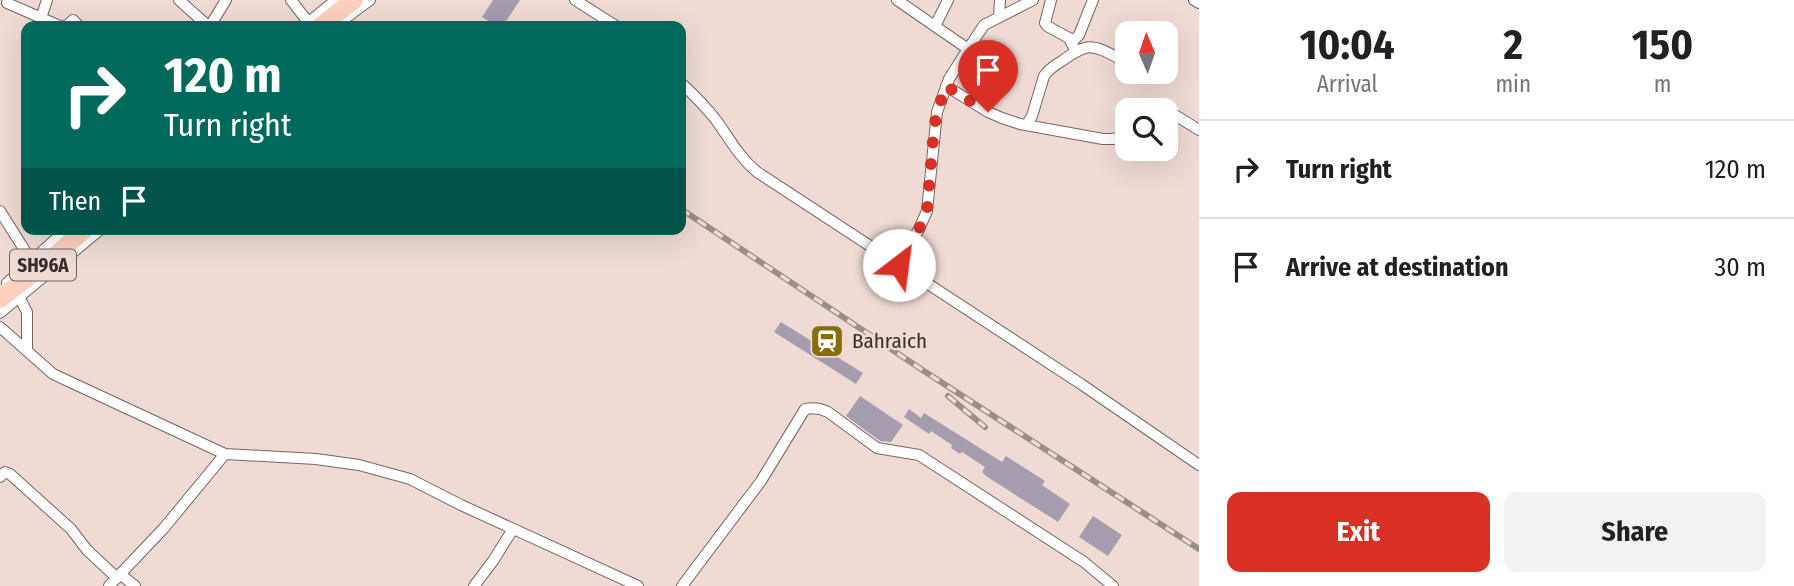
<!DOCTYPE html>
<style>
body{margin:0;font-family:"Fira Sans Condensed",sans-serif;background:#f2f2f2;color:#202124;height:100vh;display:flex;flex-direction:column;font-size:26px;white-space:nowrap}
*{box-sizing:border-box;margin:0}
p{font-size:23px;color:#757577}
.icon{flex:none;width:38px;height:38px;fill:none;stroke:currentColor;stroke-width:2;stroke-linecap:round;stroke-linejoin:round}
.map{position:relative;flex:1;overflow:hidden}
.details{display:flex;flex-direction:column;background:#fff;width:595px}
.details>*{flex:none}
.top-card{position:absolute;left:21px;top:21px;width:665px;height:214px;border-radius:14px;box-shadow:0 7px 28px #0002;background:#00695c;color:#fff;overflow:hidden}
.needle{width:46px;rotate:358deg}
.controls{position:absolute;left:1115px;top:21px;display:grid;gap:14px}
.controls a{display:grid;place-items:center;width:63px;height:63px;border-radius:14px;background:#fff;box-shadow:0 7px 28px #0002;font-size:35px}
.pin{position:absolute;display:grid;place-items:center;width:60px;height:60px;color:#fff;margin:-72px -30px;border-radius:50% 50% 50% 0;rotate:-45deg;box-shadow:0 0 7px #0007}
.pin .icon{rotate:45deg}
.me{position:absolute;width:77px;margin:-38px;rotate:30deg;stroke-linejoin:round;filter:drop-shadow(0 0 5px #0008)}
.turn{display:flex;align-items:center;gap:24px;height:147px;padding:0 28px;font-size:32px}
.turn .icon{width:91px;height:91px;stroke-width:2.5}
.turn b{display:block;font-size:49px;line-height:60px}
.then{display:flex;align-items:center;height:66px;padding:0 28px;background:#0003;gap:14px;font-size:26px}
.eta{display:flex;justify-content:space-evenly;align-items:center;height:119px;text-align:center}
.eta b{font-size:42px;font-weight:700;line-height:49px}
.action{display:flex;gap:14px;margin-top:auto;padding:14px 28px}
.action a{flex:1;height:80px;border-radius:14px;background:#d93025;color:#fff;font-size:28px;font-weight:700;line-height:80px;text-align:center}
.action a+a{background:#f2f2f2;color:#202124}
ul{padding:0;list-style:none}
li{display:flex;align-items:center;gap:21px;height:98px;padding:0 28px;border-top:2px solid #e0e0e0}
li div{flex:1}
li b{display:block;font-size:26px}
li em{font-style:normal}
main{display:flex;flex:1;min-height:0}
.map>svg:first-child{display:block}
</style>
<main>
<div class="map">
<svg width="1199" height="586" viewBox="0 0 1199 586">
<rect width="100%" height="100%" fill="#efdbd4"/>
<g fill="#a59dad">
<polygon points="493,0 520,0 503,26 496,26 482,17"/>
<polygon points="781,322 863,373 856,384 774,332"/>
<polygon points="860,396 903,425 891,442 880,441 846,416"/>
<polygon points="909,409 921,418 924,413 1002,462 1006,456 1045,481 1042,485 1070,504 1058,522 986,476 982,472 985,467 962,452 960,454 951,448 952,445 931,431 929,434 904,417"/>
<polygon points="1093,516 1122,535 1108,556 1079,537"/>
</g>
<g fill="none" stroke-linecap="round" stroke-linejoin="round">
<g stroke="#76655f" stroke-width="12">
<g id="street">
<polyline points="179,0 208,26"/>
<polyline points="291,0 308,22"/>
<polyline points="575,0 616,26"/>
<polyline points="897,0 968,49 949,79 937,112 927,211 919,229 899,265"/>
<polyline points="1051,0 1045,23 1047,26 1069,38 1075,50"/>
<polyline points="1194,0 1199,3"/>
<polyline points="7,3 60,26"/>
<polyline points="999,17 1000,0"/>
<polyline points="41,18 47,0"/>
<polyline points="66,26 73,20 79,26"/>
<polyline points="210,26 226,0"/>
<polyline points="304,26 336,0"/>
<polyline points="335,26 370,0"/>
<polyline points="935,26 948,0"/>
<polyline points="1072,42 1079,35 1093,0"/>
<polyline points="968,49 984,25 1033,0"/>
<path d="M681,83C693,94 705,106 716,120C729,138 739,157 757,172L1081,384L1199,465"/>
<polyline points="946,86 988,112 1002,118 1020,124 1103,139 1112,139 1127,136"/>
<polyline points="1166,114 1175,115 1199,130"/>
<path d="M1027,124L1032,116L1044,76C1049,69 1055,65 1062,61C1088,42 1092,44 1120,59"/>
<polyline points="0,211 34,265"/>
<polyline points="7,283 67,229"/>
<polyline points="19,297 27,312 27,351"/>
<polyline points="0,313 101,229"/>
<polyline points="0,327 53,374 225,454 316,459 359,465 410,479 461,505 638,586"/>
<polyline points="0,477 5,472 10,474 71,529 87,550 117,578"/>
<polyline points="120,574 135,586"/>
<polyline points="109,586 164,528 225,454"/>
<polyline points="474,586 493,561 513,529"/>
<path d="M682,586L761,481L805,409C814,407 820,408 828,412L877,448L919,455L1084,562L1113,586"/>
</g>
</g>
<use href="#street" stroke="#fff" stroke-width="10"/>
<g stroke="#9b8d88" stroke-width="6">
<g id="rail">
<polyline points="681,209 924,371 1199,549"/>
<polyline points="948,396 985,427"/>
</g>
</g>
<use href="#rail" stroke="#efdbd4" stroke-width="3.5" stroke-dasharray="10" stroke-linecap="butt"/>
<g stroke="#fff" stroke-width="19" stroke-linecap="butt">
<g id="primary-bridge">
<polyline points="321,26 354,0"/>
<polyline points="0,299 55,256 85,229"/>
</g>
</g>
<use href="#primary-bridge" stroke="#fcd0bf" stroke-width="18"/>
</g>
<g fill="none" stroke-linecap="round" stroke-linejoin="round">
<polyline stroke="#d93025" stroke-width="12" stroke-dasharray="0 21.6" points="899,265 919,229 927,211 934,128 937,112 946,86 988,112"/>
</g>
<defs>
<g id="station-square" transform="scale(1.75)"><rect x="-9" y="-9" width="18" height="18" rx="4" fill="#876e0c" stroke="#efdbd4"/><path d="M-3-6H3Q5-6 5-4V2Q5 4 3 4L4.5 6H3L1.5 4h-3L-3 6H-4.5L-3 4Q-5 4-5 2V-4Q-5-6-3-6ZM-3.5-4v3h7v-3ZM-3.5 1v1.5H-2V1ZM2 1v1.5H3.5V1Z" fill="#fff"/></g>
</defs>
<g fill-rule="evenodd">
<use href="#station-square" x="827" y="341"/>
</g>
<g text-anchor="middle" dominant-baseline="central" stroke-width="5" stroke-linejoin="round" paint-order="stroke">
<rect fill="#efdbd4" stroke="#6d625e" stroke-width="2" x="10" y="249.5" width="66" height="31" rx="5"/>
<g font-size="19" font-weight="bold" fill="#352e2b">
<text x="43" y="265">SH96A</text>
</g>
<g font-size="21" fill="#352e2b" stroke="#efdbd4" text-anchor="start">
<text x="852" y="341">Bahraich</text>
</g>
</g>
</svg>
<div class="controls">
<a><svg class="needle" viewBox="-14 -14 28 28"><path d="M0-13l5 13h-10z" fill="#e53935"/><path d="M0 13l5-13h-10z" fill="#757577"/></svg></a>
<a><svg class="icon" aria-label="search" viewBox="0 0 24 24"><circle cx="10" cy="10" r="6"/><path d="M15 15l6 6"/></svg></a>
</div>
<div class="pin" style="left:988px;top:112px;background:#d93025"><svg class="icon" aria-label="arrive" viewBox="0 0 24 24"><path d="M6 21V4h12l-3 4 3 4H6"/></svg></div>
<svg class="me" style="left:899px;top:265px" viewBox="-20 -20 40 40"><circle r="19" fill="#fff"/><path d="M0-13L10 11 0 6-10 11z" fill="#d93025"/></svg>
<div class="top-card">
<div class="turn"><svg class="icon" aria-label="right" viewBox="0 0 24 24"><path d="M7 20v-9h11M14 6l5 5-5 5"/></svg><div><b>120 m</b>Turn right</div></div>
<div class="then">Then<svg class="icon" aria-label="arrive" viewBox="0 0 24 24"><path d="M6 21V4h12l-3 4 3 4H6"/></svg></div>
</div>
</div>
<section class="details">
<div class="eta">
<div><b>10:04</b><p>Arrival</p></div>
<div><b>2</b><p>min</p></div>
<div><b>150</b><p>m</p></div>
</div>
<ul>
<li><svg class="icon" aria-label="right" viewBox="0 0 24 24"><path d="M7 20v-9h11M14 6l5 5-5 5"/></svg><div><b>Turn right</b></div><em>120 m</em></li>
<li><svg class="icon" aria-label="arrive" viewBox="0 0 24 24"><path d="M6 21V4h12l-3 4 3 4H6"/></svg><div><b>Arrive at destination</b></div><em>30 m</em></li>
</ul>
<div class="action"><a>Exit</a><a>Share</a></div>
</section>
</main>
